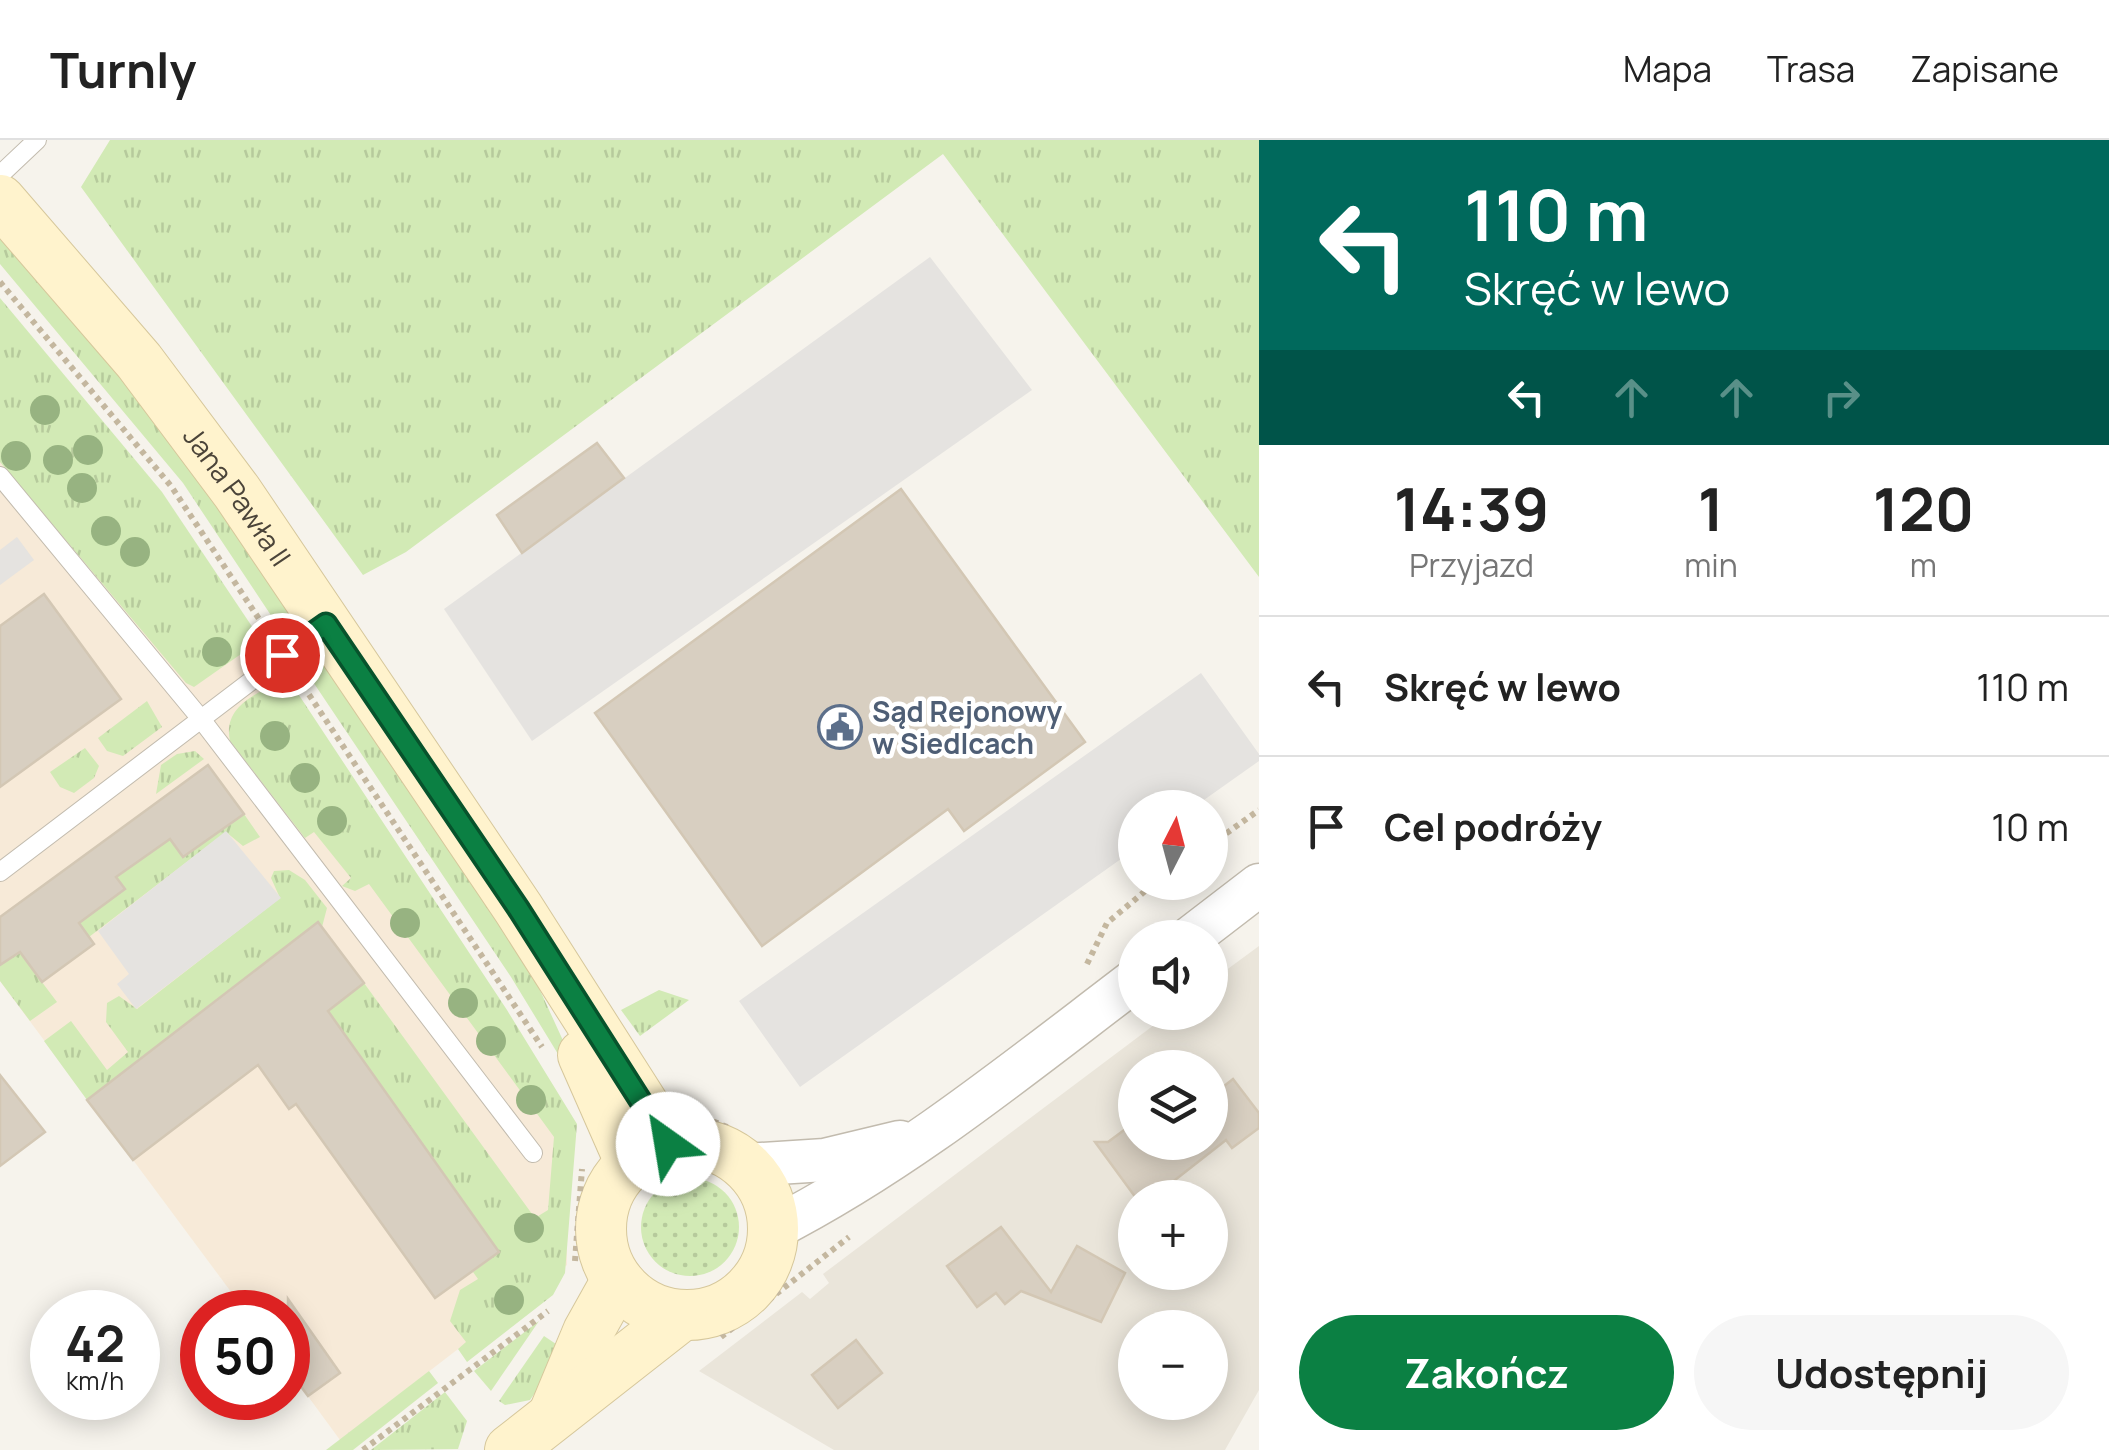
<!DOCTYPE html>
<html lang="pl">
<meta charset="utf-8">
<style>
body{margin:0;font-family:Manrope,sans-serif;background:#f6f6f6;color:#222;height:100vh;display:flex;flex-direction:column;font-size:38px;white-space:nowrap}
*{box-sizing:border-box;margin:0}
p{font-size:32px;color:#767676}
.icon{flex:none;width:55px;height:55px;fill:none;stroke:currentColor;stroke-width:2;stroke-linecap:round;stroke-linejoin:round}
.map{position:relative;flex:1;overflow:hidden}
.sheet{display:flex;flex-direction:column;background:#fff;width:850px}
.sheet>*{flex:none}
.banner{background:#00695c;color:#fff;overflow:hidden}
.needle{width:65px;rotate:6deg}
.tools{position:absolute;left:1118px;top:650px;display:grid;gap:20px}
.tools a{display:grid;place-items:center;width:110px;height:110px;border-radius:50%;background:#fff;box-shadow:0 5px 25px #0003;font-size:50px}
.speed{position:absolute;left:30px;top:1150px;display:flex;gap:20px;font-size:50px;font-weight:700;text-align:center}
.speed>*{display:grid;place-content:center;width:130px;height:130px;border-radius:50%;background:#fff;box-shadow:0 5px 25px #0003;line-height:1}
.speed small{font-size:25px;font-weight:400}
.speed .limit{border:15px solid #d22;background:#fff;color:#111}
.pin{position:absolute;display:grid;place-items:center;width:85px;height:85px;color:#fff;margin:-42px;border:5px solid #fff;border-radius:50%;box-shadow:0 2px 10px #0007}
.me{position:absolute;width:110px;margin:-55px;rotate:328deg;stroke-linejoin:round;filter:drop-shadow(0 0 8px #0008)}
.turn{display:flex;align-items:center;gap:35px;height:210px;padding:0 40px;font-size:45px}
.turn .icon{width:130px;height:130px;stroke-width:2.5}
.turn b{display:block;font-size:70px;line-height:85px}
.lanes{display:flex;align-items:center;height:95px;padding:0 40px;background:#0003;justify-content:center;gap:50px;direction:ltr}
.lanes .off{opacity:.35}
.eta{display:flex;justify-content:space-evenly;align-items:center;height:170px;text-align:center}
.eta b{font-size:60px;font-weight:700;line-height:70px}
.cta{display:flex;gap:20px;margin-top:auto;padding:20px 40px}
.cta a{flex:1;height:115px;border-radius:60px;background:#0b8043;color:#fff;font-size:40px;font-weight:700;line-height:115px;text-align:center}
.cta a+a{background:#f6f6f6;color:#222}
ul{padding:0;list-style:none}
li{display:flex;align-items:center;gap:30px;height:140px;padding:0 40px;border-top:2px solid #e0e0e0}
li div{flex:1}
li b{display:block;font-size:38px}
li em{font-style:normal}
header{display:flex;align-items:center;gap:60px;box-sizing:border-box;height:140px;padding:0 50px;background:#fff;border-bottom:2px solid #e0e0e0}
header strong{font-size:48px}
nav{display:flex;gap:55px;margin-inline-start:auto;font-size:35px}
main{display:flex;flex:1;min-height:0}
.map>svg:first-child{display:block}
</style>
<header>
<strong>Turnly</strong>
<nav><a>Mapa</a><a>Trasa</a><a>Zapisane</a></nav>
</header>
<main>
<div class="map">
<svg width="1259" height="1310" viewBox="0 0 1259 1310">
<defs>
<pattern id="grass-tufts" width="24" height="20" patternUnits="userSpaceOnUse" patternTransform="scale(2.5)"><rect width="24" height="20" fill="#d2eab5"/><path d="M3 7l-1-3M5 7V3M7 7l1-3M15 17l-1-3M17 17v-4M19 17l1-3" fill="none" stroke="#b6ca9c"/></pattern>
<pattern id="garden-dots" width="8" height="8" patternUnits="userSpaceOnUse" patternTransform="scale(2.5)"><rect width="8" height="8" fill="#d2eab5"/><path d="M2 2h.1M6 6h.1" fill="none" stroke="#b6ca9c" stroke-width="1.8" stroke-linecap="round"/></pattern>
</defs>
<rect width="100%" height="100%" fill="#f6f3ec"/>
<path fill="#eae5da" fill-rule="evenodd" d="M1259,806V1250L1225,1310H834L699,1231L802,1152L810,1159L829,1143L823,1134L1170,873L1210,872V842ZM1135,928H1210V1002H1135ZM1135,1058H1210V1132H1135ZM1135,1188H1210V1262H1135Z"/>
<polygon fill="#f7ead8" points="0,162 190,398 566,989 567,1125 340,1300 288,1229 288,1172 246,1172 0,841"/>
<g fill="url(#grass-tufts)">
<polygon points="110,0 1259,0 1259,437 943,14 406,412 363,435 81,47"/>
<polygon points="0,93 166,291 298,476 295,488 284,495 183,343 0,124"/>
<polygon points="0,158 162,352 261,500 194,547 186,543 0,322"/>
<polygon points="317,516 326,518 528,824 587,953 583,955 511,837 303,527"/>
<path d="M287,537L507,870L577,984L565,1133L553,1155L467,1222L458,1209L466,1202L450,1181L460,1150L478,1139L473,1132L499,1112L328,871L364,843L535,1078L548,1070L554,997L369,744L355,751L342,746L351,738L314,692L305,698L230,601C222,564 260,553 287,537Z"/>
<polygon points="147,561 162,587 123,616 107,611 98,598"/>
<polygon points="85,608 99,626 94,638 74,653 60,647 50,632"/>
<polygon points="195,611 204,619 156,654 161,625 177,614"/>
<polygon points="244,674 260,697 243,706 226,692 89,797 71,774 124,748 116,737 170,699 183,717"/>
<polygon points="289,730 305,740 327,768 322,787 317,783 87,960 44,901 71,881 107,930 128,912 106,882 107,863 119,856 137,869 280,758 271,738 274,731"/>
<polygon points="20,813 57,862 30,881 0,841 0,816 5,822"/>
<polygon points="659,850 689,860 640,896 621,870"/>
<polygon points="539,1181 491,1251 474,1231"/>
<polygon points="544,1196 565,1210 530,1260 505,1265 499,1261"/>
<polygon points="429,1231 438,1243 353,1310 326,1310"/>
<polygon points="445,1252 467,1281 458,1309 371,1310"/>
</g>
<circle fill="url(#garden-dots)" cx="690" cy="1087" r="49"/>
<g fill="#e5e3e0">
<polygon points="930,117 1032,250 532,601 444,469"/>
<polygon points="17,397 34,420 0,445 0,410"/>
<polygon points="1201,533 1259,614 1259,621 1194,667 1135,668 1135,709 800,947 739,861"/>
<polygon points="226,691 281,758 136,869 117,844 129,834 98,791"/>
</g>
<g fill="#d8cfc1" stroke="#d3c7b4" stroke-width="2.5">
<polygon points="597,303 624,338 522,413 497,375"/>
<polygon points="901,349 1085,602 964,691 948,669 762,806 595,573"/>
<polygon points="44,454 121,559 0,647 0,486"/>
<polygon points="208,625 244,674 183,717 170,699 116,737 125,749 79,783 94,804 42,842 20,812 0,825 0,777"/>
<polygon points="318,782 364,843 328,871 499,1112 435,1158 296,964 289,969 258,925 133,1020 87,960"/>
<polygon points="0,935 45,992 0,1026"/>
<polygon points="1233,939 1259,973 1259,988 1232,1008 1226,1000 1152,1058 1136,1058 1095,1002 1108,1002 1135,982 1135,1002 1210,1002 1210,957"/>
<polygon points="1001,1087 1051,1152 1077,1106 1125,1133 1101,1182 1021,1151 1005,1164 996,1153 977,1167 947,1126"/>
<polygon points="288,1159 340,1233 308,1256 288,1229"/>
<polygon points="856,1200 882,1233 838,1268 812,1235"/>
</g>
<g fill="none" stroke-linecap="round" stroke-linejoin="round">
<g stroke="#c2bbae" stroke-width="20">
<g id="service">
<polyline points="0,35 37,0"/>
<polyline points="0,336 201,579 533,1013"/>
<polyline points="0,732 326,484"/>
</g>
</g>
<g stroke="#c2bbae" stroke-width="45">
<g id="tertiary">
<polyline points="1190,798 1259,745"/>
<polyline points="745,1025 825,1020 900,1002"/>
<path d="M773,1089C904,1022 1019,928 1135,840"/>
</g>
</g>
<g stroke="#d6c79b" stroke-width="52">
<g id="secondary">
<path id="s1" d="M0,60L139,221L237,352L518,768L669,1005"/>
<polyline points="583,915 631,1024"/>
<circle cx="687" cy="1089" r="86"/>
<polyline points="555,1271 588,1192 617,1140"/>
<polyline points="510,1310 682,1175"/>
</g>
</g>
<g stroke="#c4b79f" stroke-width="6" stroke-dasharray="5 5" stroke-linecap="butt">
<polyline points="0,142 171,346 269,494"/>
<polyline points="298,538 542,907"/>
<polyline points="1210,705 1259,670"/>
<polyline points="1087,824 1107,783 1156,742"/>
<polyline points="704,978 730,988"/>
<polyline points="575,1121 582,1029"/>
<polyline points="721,1197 849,1097"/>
<polyline points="363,1310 548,1171"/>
</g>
<use href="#service" stroke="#fff" stroke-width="18"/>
<use href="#tertiary" stroke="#fff" stroke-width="42"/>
<use href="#secondary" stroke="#fff3cd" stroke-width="50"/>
</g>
<g fill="#97b381">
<circle cx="45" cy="270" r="15"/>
<circle cx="88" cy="310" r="15"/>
<circle cx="16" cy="316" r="15"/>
<circle cx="58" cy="320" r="15"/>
<circle cx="82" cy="348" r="15"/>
<circle cx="106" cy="391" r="15"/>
<circle cx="135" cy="412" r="15"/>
<circle cx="217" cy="512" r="15"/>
<circle cx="275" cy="596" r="15"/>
<circle cx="305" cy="638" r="15"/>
<circle cx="332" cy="681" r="15"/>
<circle cx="405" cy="783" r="15"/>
<circle cx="463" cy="863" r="15"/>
<circle cx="491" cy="901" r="15"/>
<circle cx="531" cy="960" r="15"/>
<circle cx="529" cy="1088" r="15"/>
<circle cx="509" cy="1160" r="15"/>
</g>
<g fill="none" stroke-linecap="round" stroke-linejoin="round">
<g stroke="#07532c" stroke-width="25">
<polyline id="route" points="282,515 326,484 518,768 668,1004"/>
</g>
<use href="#route" stroke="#0b8043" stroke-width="18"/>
</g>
<defs>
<g id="civic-ring" transform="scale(2.25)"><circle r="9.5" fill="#fff" stroke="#5c6f8a" stroke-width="1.5"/><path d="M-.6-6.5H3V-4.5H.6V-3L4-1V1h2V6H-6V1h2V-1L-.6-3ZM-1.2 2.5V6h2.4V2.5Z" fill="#5c6f8a"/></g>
</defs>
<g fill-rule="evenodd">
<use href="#civic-ring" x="840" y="587"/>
</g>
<g text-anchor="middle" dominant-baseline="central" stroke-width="9" stroke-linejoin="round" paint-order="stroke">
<g font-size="28" fill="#4b4439" stroke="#fff">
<text stroke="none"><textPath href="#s1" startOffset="380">Jana Pawła II</textPath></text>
</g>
<g font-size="28" font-weight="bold" fill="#4e5e75" stroke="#fff" text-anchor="start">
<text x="872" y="571">Sąd Rejonowy<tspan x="872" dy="32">w Siedlcach</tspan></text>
</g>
</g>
</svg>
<div class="tools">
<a><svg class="needle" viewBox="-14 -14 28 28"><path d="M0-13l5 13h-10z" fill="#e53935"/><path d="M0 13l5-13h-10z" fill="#767676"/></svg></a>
<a><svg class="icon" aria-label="sound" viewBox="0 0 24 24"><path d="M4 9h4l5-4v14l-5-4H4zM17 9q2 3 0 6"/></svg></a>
<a><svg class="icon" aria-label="layers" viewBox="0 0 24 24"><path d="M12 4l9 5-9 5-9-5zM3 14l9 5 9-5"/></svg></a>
<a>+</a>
<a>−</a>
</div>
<div class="speed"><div>42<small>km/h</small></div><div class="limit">50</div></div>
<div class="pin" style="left:282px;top:515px;background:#d93025"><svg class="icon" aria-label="arrive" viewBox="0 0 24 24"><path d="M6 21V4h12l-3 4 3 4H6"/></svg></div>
<svg class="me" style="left:668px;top:1004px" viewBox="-20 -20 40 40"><circle r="19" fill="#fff"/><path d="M0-13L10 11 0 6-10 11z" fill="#0b8043"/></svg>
</div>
<section class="sheet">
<div class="banner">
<div class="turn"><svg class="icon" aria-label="left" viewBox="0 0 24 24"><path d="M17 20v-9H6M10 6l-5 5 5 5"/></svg><div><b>110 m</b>Skręć w lewo</div></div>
<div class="lanes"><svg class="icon" aria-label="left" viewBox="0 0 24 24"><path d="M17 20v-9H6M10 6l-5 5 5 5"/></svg><svg class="icon off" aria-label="ahead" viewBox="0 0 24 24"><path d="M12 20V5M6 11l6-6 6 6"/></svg><svg class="icon off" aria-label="ahead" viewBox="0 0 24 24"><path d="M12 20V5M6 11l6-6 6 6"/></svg><svg class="icon off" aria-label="right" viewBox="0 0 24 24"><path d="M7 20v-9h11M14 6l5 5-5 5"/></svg></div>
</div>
<div class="eta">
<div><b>14:39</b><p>Przyjazd</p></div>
<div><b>1</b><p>min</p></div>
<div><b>120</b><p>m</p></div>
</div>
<ul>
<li><svg class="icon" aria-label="left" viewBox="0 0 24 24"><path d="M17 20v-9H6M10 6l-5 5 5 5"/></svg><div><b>Skręć w lewo</b></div><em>110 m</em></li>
<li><svg class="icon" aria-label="arrive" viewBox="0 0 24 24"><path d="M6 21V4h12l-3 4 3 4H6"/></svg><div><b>Cel podróży</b></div><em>10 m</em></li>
</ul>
<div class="cta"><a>Zakończ</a><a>Udostępnij</a></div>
</section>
</main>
